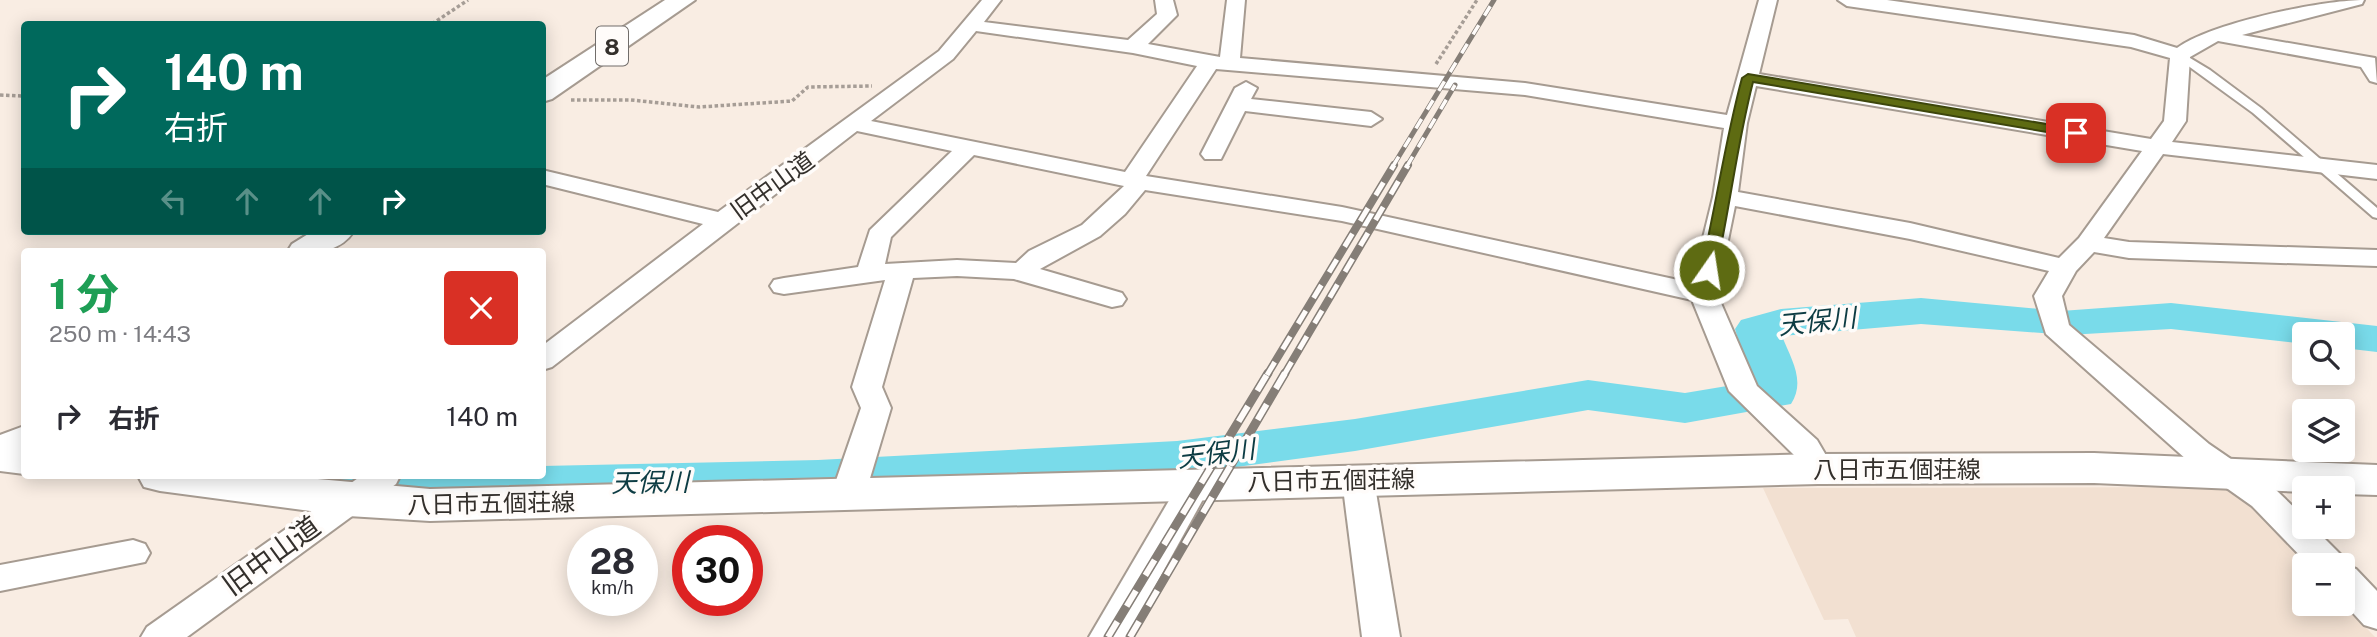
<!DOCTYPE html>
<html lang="ja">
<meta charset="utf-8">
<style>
body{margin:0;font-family:"Public Sans","Noto Sans JP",sans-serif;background:#f2f2f3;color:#2b2b33;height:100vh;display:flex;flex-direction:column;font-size:26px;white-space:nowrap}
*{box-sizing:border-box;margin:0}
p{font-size:23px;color:#7c7c81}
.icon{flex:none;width:38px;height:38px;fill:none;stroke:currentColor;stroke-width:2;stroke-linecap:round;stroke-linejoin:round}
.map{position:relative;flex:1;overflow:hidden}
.side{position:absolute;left:21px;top:248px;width:525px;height:231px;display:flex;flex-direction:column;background:#fff;border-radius:7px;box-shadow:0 4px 18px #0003}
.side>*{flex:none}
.hud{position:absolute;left:21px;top:21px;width:525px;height:214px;border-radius:7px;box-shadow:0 4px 18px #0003;background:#00695c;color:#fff;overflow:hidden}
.tools{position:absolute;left:2292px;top:322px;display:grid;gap:14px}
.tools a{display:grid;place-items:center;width:63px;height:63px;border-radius:7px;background:#fff;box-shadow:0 4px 18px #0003;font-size:35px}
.speed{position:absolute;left:567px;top:525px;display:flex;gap:14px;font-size:35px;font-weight:700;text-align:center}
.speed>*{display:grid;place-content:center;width:91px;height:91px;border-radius:50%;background:#fff;box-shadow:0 4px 18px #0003;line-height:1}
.speed small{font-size:18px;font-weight:400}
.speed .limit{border:10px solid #d22;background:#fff;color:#111}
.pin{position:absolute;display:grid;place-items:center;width:60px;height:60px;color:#fff;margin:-30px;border-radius:14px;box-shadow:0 4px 10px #0006}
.me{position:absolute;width:77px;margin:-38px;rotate:13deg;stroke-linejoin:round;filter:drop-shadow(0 0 5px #0008)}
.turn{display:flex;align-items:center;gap:24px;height:147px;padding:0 28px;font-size:32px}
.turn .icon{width:91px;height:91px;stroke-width:2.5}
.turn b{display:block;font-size:49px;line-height:60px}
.lanes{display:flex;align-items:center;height:66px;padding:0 28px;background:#0003;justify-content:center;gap:35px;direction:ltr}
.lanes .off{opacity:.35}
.round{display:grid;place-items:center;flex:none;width:74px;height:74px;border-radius:7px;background:#f2f2f3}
.headline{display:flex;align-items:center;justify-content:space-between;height:119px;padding:0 28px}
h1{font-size:42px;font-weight:800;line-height:52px;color:#1e9e55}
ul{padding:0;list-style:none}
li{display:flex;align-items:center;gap:21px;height:98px;padding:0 28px}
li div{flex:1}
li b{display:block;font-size:26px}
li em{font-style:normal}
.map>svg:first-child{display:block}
</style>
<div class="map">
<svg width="2377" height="637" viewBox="0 0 2377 637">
<rect width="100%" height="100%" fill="#f9ede3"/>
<polygon fill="#f2e0d1" points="2231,487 2306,565 2305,604 2343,604 2375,637 1856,637 1848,619 1824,620 1763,488"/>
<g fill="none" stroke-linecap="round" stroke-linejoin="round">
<path fill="#79dbea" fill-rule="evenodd" d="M1921,298L2061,311L2171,303L2377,326V352L2343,348V334H2305V344L2171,329L2068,335L1921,324L1782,336C1791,359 1806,381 1791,404L1685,423L1588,410L1355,451L1177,475L818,496L410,505L291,493L273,488L266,476H542V466L818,460L1177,441L1355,419L1588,380L1685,393L1751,382L1735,329L1741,320L1781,309Z"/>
<g stroke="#a69b91" stroke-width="4">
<polygon id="service" points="2180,52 2210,70 2261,108 2377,208 2377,218 2373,217 2253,113 2176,57 2175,55"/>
</g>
<g stroke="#a69b91" stroke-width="4">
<g id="minor">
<path d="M982,0H1001L984,22L1128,40L1157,14L1155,0H1173L1177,15L1148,44L1220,57L1227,0H1245L1240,58L1525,83L1727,115L1759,0H1777L1759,74L2151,139L2164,121L2170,58L2131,47L1847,6L1838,0H1887L2134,35L2177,48C2211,23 2322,0 2364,0L2362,4L2242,35L2375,58L2377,83L2370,81L2361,67L2218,41L2190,57L2186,121L2172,142L2377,165V179L2163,154L2104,238L2129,242L2377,250V266L2129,258L2094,252L2076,271L2062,296L2069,325L2209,444L2276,490L2305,518V527H2313L2342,556L2347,566L2356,569L2377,591V629L2364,625L2343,602V565H2309L2252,506L2187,460L2046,334L2034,296L2049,271L1910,239L1735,206L1717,294L1757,386L1817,440L1834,469L1829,477L1818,480L1807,477L1794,455L1729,391L1692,300L1342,221L1145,190L1125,214L1100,236L1040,269L1122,293L1126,299L1122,305L1112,307L1014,279L957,276L913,278L882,387L891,408L865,495L860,503L848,507L836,503L831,495L861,408L852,387L885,280L784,294L774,292L770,286L774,280L784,278L858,267L870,230L952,151L857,131L552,367L542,370V346L703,224L542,184V170L718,212L939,51ZM976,31L1133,53L1197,66L1125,172L871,121L953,59ZM1216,69L1525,95L1724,128L1713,197L1692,283L1342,207L1146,176ZM1756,86L2142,151L2079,238L2059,258L1910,223L1738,192L1747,123ZM974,155L1124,186L1082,225L1029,251L1016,263L957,260L885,264L891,237Z"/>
<polygon points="1246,82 1257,88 1251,99 1371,112 1382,119 1371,126 1245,111 1221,159 1205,159 1201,154 1235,88"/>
<polygon points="1358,469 1370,472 1374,480 1400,637 1362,637 1342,480 1346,472"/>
<polygon points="1196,472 1208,475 1212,483 1127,637 1089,637 1184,475"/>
<polygon points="361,476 400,476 396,484 187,637 141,637 147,627"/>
<polygon points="133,540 145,544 150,553 145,562 0,591 0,565"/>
</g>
</g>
<g stroke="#a69b91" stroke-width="4">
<g id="secondary">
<polygon points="0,441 24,444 24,474 0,471"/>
<polygon points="2094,453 2377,465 2377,495 2343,494 2343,488 2305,488 2305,492 2094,483 1818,484 430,521 348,516 160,491 144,487 138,476 284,476 430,489 1818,454"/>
</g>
</g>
<g stroke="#a69b91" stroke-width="4">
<g id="trunk">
<polygon points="665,0 695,0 552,99 542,102 542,80"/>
<path d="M313,231H354C338,255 314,252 287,252L292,244Z"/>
<polygon points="24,426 24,460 0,471 0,435"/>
</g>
</g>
<g stroke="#a69d96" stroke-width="3.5" stroke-dasharray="3.5 2.5" stroke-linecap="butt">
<polyline points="432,24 468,0"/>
<polyline points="1436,64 1477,0"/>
<polyline points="0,95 24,96"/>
<polyline points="571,100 631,100 699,107 792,101 808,87 872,86"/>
</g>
<use href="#service" fill="#fff" fill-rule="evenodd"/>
<use href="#minor" fill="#fff" fill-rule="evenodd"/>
<use href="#secondary" fill="#fff" fill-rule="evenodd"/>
<use href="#trunk" fill="#fff" fill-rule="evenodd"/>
<g stroke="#857e77" stroke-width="5">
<g id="rail-far2">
<polyline points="1393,166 1494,0"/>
<polyline points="1407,166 1455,85"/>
</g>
</g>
<g stroke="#857e77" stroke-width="8">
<g id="rail-far1">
<polyline points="1267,375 1394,165"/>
<polyline points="1284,375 1408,165"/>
</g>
</g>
<g stroke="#857e77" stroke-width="9">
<g id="rail">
<polyline points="1108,637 1268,373"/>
<polyline points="1130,637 1285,373"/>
</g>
</g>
<use href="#rail-far2" stroke="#fffcfa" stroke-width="3.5" stroke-dasharray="11" stroke-linecap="butt"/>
<use href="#rail-far1" stroke="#fffcfa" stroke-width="5" stroke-dasharray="15" stroke-linecap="butt"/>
<use href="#rail" stroke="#fffcfa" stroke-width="6" stroke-dasharray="18" stroke-linecap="butt"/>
</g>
<path fill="#5e6b12" stroke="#3d460c" stroke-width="2" d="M1748,74L2076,129L2082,133L2076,137L1753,82C1737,144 1730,207 1716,270L1709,275L1701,270C1716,206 1725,141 1742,78Z"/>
<g text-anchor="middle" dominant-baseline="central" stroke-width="7" stroke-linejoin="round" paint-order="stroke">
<rect fill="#fffcfa" stroke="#716d6a" stroke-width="2" x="596" y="26.5" width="32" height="39" rx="5"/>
<g font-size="23" font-weight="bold" fill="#34302c">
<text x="612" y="46">8</text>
</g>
<g font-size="24" fill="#34302c" stroke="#fffcfa">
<text transform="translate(772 185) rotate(-36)">旧中山道</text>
<text x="1897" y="469">八日市五個荘線</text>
<text transform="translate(1331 480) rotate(-1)">八日市五個荘線</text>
<text transform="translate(491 503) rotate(-1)">八日市五個荘線</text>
</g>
<g font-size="26" font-style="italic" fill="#0d3c43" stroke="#fffcfa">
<text transform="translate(1817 321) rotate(-6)">天保川</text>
<text transform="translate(1216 453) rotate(-7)">天保川</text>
<text transform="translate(650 482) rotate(-1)">天保川</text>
</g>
<g font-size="28" fill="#34302c" stroke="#fffcfa">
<text transform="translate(271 555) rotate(-36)">旧中山道</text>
</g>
</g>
</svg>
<div class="tools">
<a><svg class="icon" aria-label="search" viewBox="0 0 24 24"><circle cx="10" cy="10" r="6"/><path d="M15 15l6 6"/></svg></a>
<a><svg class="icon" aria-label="layers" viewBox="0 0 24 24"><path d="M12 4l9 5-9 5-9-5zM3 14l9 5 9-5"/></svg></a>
<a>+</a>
<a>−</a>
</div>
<div class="speed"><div>28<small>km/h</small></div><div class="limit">30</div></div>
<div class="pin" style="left:2076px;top:133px;background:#d93025"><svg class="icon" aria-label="arrive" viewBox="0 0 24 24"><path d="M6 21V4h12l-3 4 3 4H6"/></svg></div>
<svg class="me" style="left:1709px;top:270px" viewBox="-20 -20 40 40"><circle r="17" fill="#5e6b12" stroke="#fff" stroke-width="3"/><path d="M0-11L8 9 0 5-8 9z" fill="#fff"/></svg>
<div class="hud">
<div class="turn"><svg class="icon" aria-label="right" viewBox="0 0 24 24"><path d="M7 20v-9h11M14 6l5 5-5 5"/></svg><div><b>140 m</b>右折</div></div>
<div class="lanes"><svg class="icon off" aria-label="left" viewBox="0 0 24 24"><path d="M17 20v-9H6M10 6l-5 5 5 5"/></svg><svg class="icon off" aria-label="ahead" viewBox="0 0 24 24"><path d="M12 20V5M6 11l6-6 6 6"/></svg><svg class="icon off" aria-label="ahead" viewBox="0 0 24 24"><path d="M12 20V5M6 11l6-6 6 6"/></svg><svg class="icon" aria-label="right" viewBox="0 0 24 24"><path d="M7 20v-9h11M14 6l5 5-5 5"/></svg></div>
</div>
<section class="side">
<div class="headline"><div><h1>1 分</h1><p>250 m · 14:43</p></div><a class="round" style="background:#d93025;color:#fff"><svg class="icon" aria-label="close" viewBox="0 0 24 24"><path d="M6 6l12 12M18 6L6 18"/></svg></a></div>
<ul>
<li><svg class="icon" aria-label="right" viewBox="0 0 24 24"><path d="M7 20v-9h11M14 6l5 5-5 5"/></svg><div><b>右折</b></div><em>140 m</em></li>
</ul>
</section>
</div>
